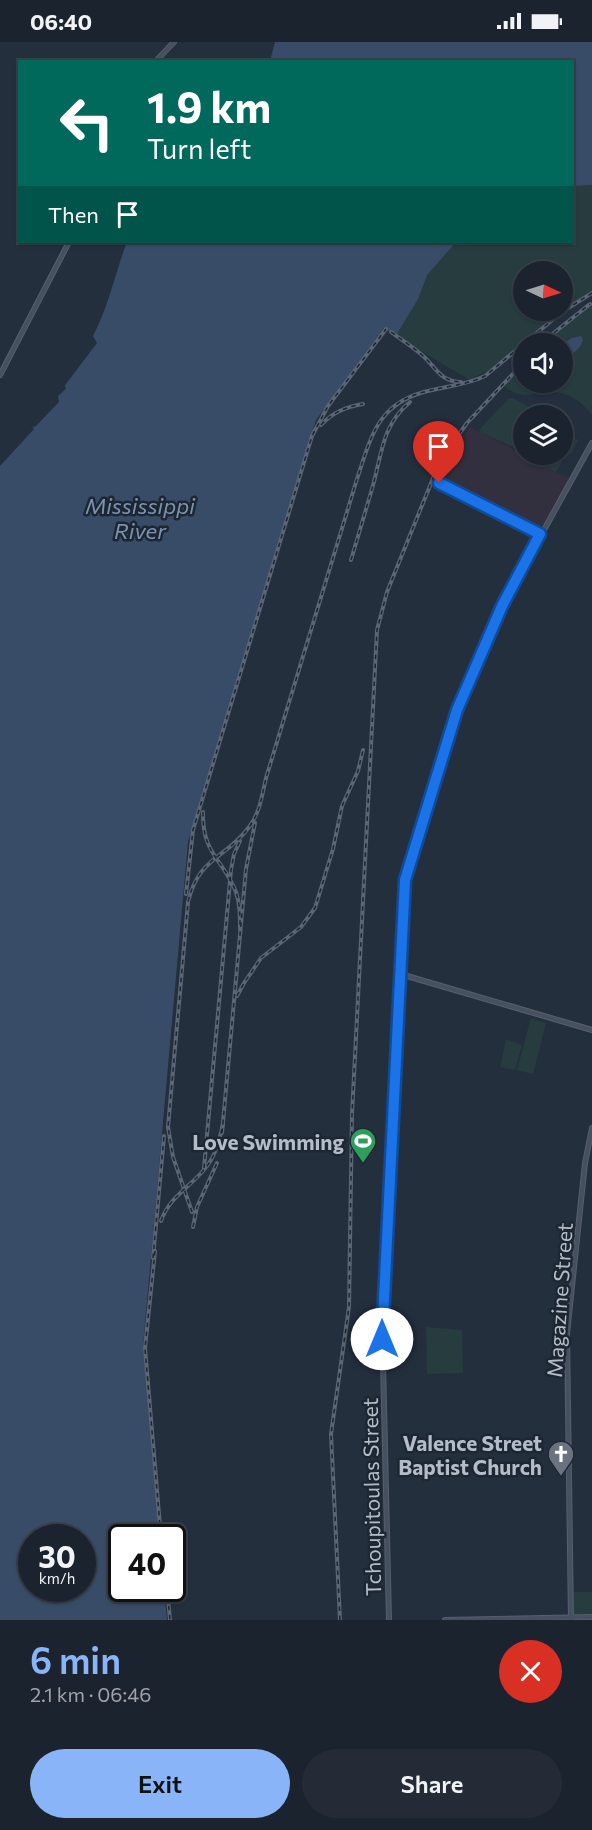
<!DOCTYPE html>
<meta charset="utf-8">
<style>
body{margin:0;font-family:Commissioner,sans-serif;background:#242b36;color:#f1f3f6;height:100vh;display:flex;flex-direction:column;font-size:22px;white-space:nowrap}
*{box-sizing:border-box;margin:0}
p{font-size:20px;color:#a0a4aa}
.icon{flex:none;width:33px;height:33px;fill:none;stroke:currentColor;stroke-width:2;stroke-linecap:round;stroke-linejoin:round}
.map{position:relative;height:1578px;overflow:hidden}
.sheet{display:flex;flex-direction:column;background:#1b232e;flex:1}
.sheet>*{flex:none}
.top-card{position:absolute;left:18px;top:18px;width:556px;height:183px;border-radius:0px;box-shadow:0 2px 4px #0004,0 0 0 2px #39404a;background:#00695c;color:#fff;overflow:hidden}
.needle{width:39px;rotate:94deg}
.buttons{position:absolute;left:513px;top:219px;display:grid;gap:12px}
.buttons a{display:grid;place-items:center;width:60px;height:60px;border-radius:50%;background:#1b232e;box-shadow:0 2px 4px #0004,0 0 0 2px #39404a;font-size:30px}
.speed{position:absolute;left:18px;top:1482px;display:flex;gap:12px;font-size:30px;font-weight:700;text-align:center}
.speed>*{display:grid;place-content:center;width:78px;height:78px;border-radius:50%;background:#1b232e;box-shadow:0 2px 4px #0004,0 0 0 2px #39404a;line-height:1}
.speed small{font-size:15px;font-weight:400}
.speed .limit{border:3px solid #111;border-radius:9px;background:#fff;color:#111}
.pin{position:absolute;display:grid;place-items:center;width:51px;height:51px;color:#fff;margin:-62px -26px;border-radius:50% 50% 50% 0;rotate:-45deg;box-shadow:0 0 6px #0007}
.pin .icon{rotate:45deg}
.me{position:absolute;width:66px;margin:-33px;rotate:0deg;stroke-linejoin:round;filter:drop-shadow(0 0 4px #0008)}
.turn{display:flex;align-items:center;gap:21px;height:126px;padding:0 30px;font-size:27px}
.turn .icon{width:78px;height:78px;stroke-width:2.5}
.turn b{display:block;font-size:42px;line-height:51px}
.then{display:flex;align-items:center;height:57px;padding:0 30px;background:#0003;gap:12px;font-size:22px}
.round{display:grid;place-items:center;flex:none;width:63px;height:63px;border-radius:32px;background:#242b36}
.overview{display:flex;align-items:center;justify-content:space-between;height:102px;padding:0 30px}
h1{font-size:36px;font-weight:600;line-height:45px;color:#8ab4f8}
.button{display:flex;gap:12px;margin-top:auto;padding:12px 30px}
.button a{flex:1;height:69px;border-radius:36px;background:#8ab4f8;color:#111;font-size:24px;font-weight:600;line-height:69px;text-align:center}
.button a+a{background:#242b36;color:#f1f3f6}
.status{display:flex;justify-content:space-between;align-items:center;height:42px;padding:0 30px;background:#1b232e;direction:ltr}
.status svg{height:16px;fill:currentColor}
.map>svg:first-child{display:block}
</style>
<div class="status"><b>06:40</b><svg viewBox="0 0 49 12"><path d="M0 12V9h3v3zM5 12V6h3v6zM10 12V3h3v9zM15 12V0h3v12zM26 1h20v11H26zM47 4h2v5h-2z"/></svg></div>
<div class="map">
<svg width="592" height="1578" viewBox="0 0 592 1578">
<rect width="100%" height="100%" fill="#242f3e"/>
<polygon fill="#32303f" points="470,385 570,437 535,496 433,446 448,413"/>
<g fill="#263c3f">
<polygon points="592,143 592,249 563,267 562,230 524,230 524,268 561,269 490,327 470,338 424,311 395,291 433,200 573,200 573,144"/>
<path d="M592,263V372C585,365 579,358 570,354C544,342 527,365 503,343L523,320L524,340H562V302L543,301Z"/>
<polygon points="513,356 538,370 537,373 524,374 523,400 518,407 480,390 479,388 508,357"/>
<polygon points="564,391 578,398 571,413 563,409"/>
<polygon points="559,413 564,415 556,430 527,415 529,413"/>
<polygon points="531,976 546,981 533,1032 517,1028"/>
<polygon points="506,997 522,1003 515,1028 500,1025"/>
<polygon points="426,1285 462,1288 463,1331 427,1332"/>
<polygon points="573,1550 592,1550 592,1573 574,1574"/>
</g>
<g fill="#394c67" fill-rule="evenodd">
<polygon points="275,0 592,0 592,143 573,144 573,20 270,19"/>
<path d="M127,200H456L427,233L418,257L398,290L399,292L393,290H390L384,286L316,378L188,800L143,1304L160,1495L122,1496V1546L164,1547L167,1578H0V420L22,400L97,301L93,294C109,264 115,231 127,200ZM32,1496H82V1546H32Z"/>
<path d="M581,294L583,298C580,308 572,313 563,314V302L572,296Z"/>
</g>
<g fill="#242f3e">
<polygon points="64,342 66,347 58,354 59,360 35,385 32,381 43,367 52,361 53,354"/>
<polygon points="30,384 34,387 0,424 0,419 6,409 20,398"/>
</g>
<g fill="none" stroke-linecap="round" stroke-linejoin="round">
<g stroke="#565f6c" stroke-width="6">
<g id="secondary">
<polyline points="155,20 174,0"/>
<polyline points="0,333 69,200"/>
<polyline points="439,441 540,492"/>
<polyline points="400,932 592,988"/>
<polyline points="389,1578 382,1277 405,838 452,681 474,628 502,564 592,401"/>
<polyline points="445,1578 592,1575"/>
<polyline points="571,1578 567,1292 585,1121 592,1086"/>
</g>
</g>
<use href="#secondary" stroke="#465061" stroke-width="4"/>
<g stroke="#5a6575" stroke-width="4">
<g id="rail">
<path d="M391,290C402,298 413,305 422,313C437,326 439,339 461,340"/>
<polyline points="540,302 590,262"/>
<path d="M321,383C333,370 346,365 363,362"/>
<path d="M351,518C358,494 365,470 372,447C382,413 381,384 410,360"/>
<path d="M203,770C202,812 223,817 236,850C240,862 240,874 240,887"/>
<polyline points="186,852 193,788 312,394 328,364 386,287"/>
<polyline points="237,954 244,941 261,916 301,885 315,866 333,807 342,764 358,729 363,708"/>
<polyline points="222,1091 246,827 255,781"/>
<polyline points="204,1126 231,828 234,812 240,799"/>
<path d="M192,1170L173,1115L168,1085L188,860C199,814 226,817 249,785C260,771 262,753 266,736L357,437C372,391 379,359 432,348C449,344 469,342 485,334L562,270L592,251"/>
<path d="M161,1179C169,1156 187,1147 203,1129C215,1116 219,1100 223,1082"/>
<polyline points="193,1185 197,1165 217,1121"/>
<polyline points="155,1209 145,1306 161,1496"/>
<polyline points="153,1216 164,1094"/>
<polyline points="167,1546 170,1578"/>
<polyline points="340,1578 331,1392 349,1265 352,1072 377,588 387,550 440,419 467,381 524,320"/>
</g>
</g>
<use href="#rail" stroke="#1d2633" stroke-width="1.5" stroke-dasharray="4.5" stroke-linecap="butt"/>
</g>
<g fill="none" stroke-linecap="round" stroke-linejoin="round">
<g stroke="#114b97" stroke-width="15">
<polyline id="route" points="382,1297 405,838 457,668 502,564 540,492 439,441"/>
</g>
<use href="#route" stroke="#1a73e8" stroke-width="10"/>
</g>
<defs>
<g id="stadium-pin" transform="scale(1.35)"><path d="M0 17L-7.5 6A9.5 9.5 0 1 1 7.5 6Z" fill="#2e9e5b" stroke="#1d2633"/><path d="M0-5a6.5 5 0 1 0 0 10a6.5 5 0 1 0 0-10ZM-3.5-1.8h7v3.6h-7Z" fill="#fff"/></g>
<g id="church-pin" transform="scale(1.35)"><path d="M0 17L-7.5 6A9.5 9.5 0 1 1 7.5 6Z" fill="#6b7280" stroke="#1d2633"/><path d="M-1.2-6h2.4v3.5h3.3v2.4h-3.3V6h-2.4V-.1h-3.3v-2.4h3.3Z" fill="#fff"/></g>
</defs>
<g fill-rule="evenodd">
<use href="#stadium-pin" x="363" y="1099"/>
<use href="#church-pin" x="561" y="1412"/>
</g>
<g text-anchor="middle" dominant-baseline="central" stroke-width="5" stroke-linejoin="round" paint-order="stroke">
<g font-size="21" font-weight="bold" fill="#b4bcc9" stroke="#1d2633" text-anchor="end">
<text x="344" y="1099">Love Swimming</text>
<text x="542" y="1400">Valence Street<tspan x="542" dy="24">Baptist Church</tspan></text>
</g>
<g font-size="21" fill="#b4bcc9" stroke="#1d2633">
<text transform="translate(559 1258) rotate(-86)">Magazine Street</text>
<text transform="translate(371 1455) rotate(-91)">Tchoupitoulas Street</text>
</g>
<g font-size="22" font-style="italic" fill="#7c92b1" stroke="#1d2633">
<text x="140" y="463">Mississippi<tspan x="140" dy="25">River</tspan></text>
</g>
</g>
</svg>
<div class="buttons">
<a><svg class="needle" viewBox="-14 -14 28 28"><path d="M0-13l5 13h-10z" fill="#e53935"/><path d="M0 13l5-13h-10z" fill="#a0a4aa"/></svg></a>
<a><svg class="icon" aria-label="sound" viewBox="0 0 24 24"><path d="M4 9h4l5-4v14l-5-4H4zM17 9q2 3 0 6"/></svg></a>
<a><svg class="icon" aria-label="layers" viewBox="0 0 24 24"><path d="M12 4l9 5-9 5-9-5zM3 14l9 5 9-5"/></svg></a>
</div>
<div class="speed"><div>30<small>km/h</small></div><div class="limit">40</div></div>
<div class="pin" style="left:439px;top:441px;background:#d93025"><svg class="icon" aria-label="arrive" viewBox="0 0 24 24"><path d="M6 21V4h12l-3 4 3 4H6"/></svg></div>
<svg class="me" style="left:382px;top:1297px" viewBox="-20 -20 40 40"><circle r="19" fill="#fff"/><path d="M0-13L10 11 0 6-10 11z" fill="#1a73e8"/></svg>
<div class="top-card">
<div class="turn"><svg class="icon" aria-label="left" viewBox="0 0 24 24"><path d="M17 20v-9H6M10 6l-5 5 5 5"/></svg><div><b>1.9 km</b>Turn left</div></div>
<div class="then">Then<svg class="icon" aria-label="arrive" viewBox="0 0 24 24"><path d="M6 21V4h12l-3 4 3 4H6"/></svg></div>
</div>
</div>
<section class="sheet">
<div class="overview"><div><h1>6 min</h1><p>2.1 km · 06:46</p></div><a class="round" style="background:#d93025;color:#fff"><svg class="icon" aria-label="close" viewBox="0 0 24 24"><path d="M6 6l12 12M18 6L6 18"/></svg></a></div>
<div class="button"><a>Exit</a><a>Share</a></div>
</section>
